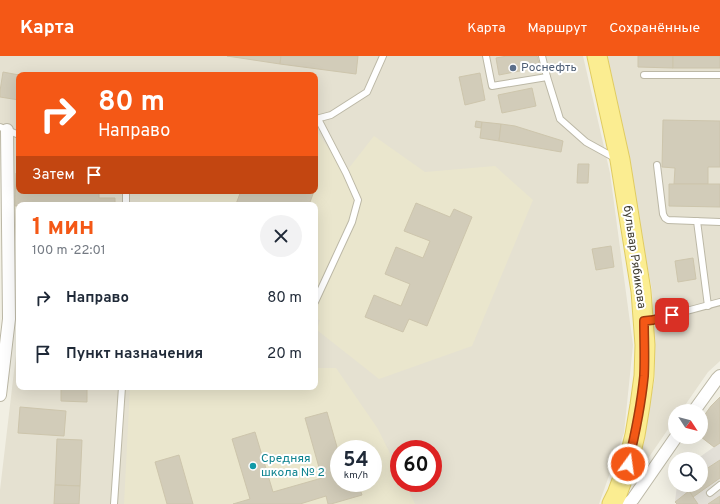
<!DOCTYPE html>
<html lang="ru">
<meta charset="utf-8">
<style>
body{margin:0;font-family:Overpass,sans-serif;background:#f2f2f3;color:#1f2937;height:100vh;display:flex;flex-direction:column;font-size:15px;white-space:nowrap}
*{box-sizing:border-box;margin:0}
p{font-size:13px;color:#747a83}
.icon{flex:none;width:22px;height:22px;fill:none;stroke:currentColor;stroke-width:2;stroke-linecap:round;stroke-linejoin:round}
.map{position:relative;flex:1;overflow:hidden}
.panel{position:absolute;left:16px;top:146px;width:302px;height:188px;display:flex;flex-direction:column;background:#fff;border-radius:8px;box-shadow:0 4px 16px #0002}
.panel>*{flex:none}
.hud{position:absolute;left:16px;top:16px;width:302px;height:122px;border-radius:8px;box-shadow:0 4px 16px #0002;background:#f45816;color:#fff;overflow:hidden}
.needle{width:26px;rotate:126deg}
.buttons{position:absolute;left:668px;top:348px;display:grid;gap:8px}
.buttons a{display:grid;place-items:center;width:40px;height:40px;border-radius:50%;background:#fff;box-shadow:0 4px 16px #0002;font-size:20px}
.speed{position:absolute;left:330px;top:384px;display:flex;gap:8px;font-size:20px;font-weight:700;text-align:center}
.speed>*{display:grid;place-content:center;width:52px;height:52px;border-radius:50%;background:#fff;box-shadow:0 4px 16px #0002;line-height:1}
.speed small{font-size:10px;font-weight:400}
.speed .limit{border:6px solid #d22;background:#fff;color:#111}
.pin{position:absolute;display:grid;place-items:center;width:34px;height:34px;color:#fff;margin:-17px;border-radius:8px;box-shadow:0 2px 6px #0006}
.me{position:absolute;width:44px;margin:-22px;rotate:14deg;stroke-linejoin:round;filter:drop-shadow(0 0 3px #0008)}
.turn{display:flex;align-items:center;gap:14px;height:84px;padding:0 16px;font-size:18px}
.turn .icon{width:52px;height:52px;stroke-width:2.5}
.turn b{display:block;font-size:28px;line-height:34px}
.then{display:flex;align-items:center;height:38px;padding:0 16px;background:#0003;gap:8px;font-size:15px}
.round{display:grid;place-items:center;flex:none;width:42px;height:42px;border-radius:21px;background:#f2f2f3}
.head{display:flex;align-items:center;justify-content:space-between;height:68px;padding:0 16px}
h1{font-size:24px;font-weight:700;line-height:30px;color:#f45816}
ul{padding:0;list-style:none}
li{display:flex;align-items:center;gap:12px;height:56px;padding:0 16px}
li div{flex:1}
li b{display:block;font-size:15px}
li em{font-style:normal}
header{display:flex;align-items:center;gap:24px;box-sizing:border-box;height:56px;padding:0 20px;background:#f45816;color:#fff}
header strong{font-size:19px}
nav{display:flex;gap:22px;margin-inline-start:auto;font-size:14px}
.map>svg:first-child{display:block}
</style>
<header>
<strong>Карта</strong>
<nav><a>Карта</a><a>Маршрут</a><a>Сохранённые</a></nav>
</header>
<div class="map">
<svg width="720" height="448" viewBox="0 0 720 448">
<rect width="100%" height="100%" fill="#f1efe3"/>
<g fill="#e5e1d1" fill-rule="evenodd">
<path d="M0,0H583L610,117L633,289L624,377L599,448H0V434L19,273V331H315V149H19V244L10,73H0ZM19,19H315V135H19ZM339,393H373V427H339ZM399,393H433V427H399Z"/>
<polygon points="607,0 720,0 720,305 708,316 681,355 675,355 675,363 636,420 655,321 652,234"/>
</g>
<polygon fill="#e3e0d8" points="720,341 720,448 677,448 675,446 677,429 701,429 701,403 697,403 714,391 701,381 701,364 711,350"/>
<g fill="#eae6cd" fill-rule="evenodd">
<polygon points="315,74 316,74 345,117 374,80 425,116 495,110 533,144 472,290 379,323 317,274 320,264 315,263 315,149 140,149 140,135 315,135"/>
<path d="M315,312H336L378,373L399,416V427H405L415,448H124L130,331H315ZM339,393H373V427H339Z"/>
</g>
<g fill="#d2ccb9" stroke="#cdc5ac">
<polygon points="227,0 281,0 280,8"/>
<polygon points="281,0 358,0 356,18 280,8"/>
<polygon points="507,0 537,0 540,11 499,19 496,2"/>
<polygon points="638,0 673,0 673,12 638,11"/>
<rect x="673" y="0" width="47" height="12"/>
<polygon points="3,16 19,19 19,44 0,41 0,35"/>
<polygon points="480,17 485,44 465,49 459,21"/>
<polygon points="532,32 536,50 502,57 498,39"/>
<polygon points="663,64 720,65 720,111 708,111 708,128 674,128 675,112 662,111"/>
<polygon points="476,65 482,66 481,72 475,71"/>
<polygon points="482,66 501,68 499,85 480,82"/>
<polygon points="501,68 515,70 563,85 561,96 499,85"/>
<polygon points="578,108 589,108 588,127 577,127"/>
<polygon points="16,117 19,118 19,135 99,135 99,142 115,142 115,149 19,149 19,150 15,150"/>
<polygon points="669,128 720,128 720,151 669,150"/>
<polygon points="241,135 314,135 309,149 239,149 236,148"/>
<polygon points="416,147 450,161 454,153 472,161 427,270 409,263 403,276 365,261 374,239 401,250 410,228 385,218 396,191 423,202 430,185 404,175"/>
<polygon points="611,190 614,211 596,214 592,193"/>
<polygon points="693,202 696,223 678,226 675,205"/>
<polygon points="61,331 87,331 87,346 61,345"/>
<polygon points="720,341 720,387 714,391 701,381 701,364 711,350"/>
<polygon points="20,351 66,355 64,380 18,377"/>
<polygon points="327,356 339,398 339,427 348,427 350,436 360,433 362,439 331,448 328,448 326,440 300,448 233,448 250,443 232,383 255,376 273,436 322,422 305,362"/>
<polygon points="57,383 82,384 80,430 55,429"/>
<polygon points="179,399 193,448 167,448 155,406"/>
<polygon points="720,404 720,422 693,441 686,429 701,429 701,412 703,415"/>
<polygon points="55,429 80,430 79,448 54,448"/>
<polygon points="689,435 698,448 677,448 675,446"/>
<polygon points="720,440 720,448 708,448"/>
</g>
<g fill="none" stroke-linecap="round" stroke-linejoin="round">
<g stroke="#bcb8a6" stroke-width="8">
<g id="service">
<polyline points="486,0 492,30 547,21 560,63 586,86 615,102"/>
<polyline points="542,0 547,21"/>
<polyline points="644,19 720,19"/>
<polyline points="316,63 331,59 367,36 383,0"/>
<polyline points="0,71 19,79"/>
<polyline points="657,109 663,158 665,162 668,164 720,166"/>
<polyline points="126,135 126,149"/>
<polyline points="697,165 708,250"/>
<polyline points="315,246 352,166 358,144 346,117 318,63"/>
<polyline points="646,265 653,264 720,246"/>
<polyline points="710,437 720,429"/>
<polyline points="114,448 122,331"/>
</g>
</g>
<g stroke="#bcb8a6" stroke-width="14">
<g id="minor">
<polyline points="0,339 9,263 7,74"/>
<polyline points="694,355 717,323 720,320"/>
<polyline points="628,448 633,443 676,381"/>
</g>
</g>
<g stroke="#e0cc62" stroke-width="21">
<polyline id="primary" points="597,0 620,104 641,235 645,289 644,320 640,349 635,379 628,408 617,438 612,448"/>
</g>
<use href="#service" stroke="#fff" stroke-width="6"/>
<use href="#minor" stroke="#fff" stroke-width="12"/>
<use href="#primary" stroke="#fbed91" stroke-width="19"/>
</g>
<g fill="none" stroke-linecap="round" stroke-linejoin="round">
<g stroke="#9f390e" stroke-width="10">
<path id="route" d="M628,408C635,379 641,350 644,320C645,302 644,284 644,265L653,264L672,259"/>
</g>
<use href="#route" stroke="#f45816" stroke-width="7"/>
</g>
<circle fill="#5c6f8a" stroke="#fff" stroke-width="1.5" cx="513" cy="12" r="4"/>
<circle fill="#0f9aa8" stroke="#fff" stroke-width="1.5" cx="253" cy="410" r="4"/>
<g text-anchor="middle" dominant-baseline="central" stroke-width="4" stroke-linejoin="round" paint-order="stroke">
<g font-size="12" fill="#4e5e75" stroke="#fff" text-anchor="start">
<text x="521" y="12">Роснефть</text>
</g>
<g font-size="12" fill="#423f33" stroke="#fff">
<text transform="translate(634 201) rotate(82)">бульвар Рябикова</text>
</g>
<g font-size="12" fill="#0d838f" stroke="#fff" text-anchor="start">
<text x="261" y="403">Средняя<tspan x="261" dy="14">школа № 2</tspan></text>
</g>
</g>
</svg>
<div class="buttons">
<a><svg class="needle" viewBox="-14 -14 28 28"><path d="M0-13l5 13h-10z" fill="#e53935"/><path d="M0 13l5-13h-10z" fill="#747a83"/></svg></a>
<a><svg class="icon" aria-label="search" viewBox="0 0 24 24"><circle cx="10" cy="10" r="6"/><path d="M15 15l6 6"/></svg></a>
</div>
<div class="speed"><div>54<small>km/h</small></div><div class="limit">60</div></div>
<div class="pin" style="left:672px;top:259px;background:#d93025"><svg class="icon" aria-label="arrive" viewBox="0 0 24 24"><path d="M6 21V4h12l-3 4 3 4H6"/></svg></div>
<svg class="me" style="left:628px;top:408px" viewBox="-20 -20 40 40"><circle r="17" fill="#f45816" stroke="#fff" stroke-width="3"/><path d="M0-11L8 9 0 5-8 9z" fill="#fff"/></svg>
<div class="hud">
<div class="turn"><svg class="icon" aria-label="right" viewBox="0 0 24 24"><path d="M7 20v-9h11M14 6l5 5-5 5"/></svg><div><b>80 m</b>Направо</div></div>
<div class="then">Затем<svg class="icon" aria-label="arrive" viewBox="0 0 24 24"><path d="M6 21V4h12l-3 4 3 4H6"/></svg></div>
</div>
<section class="panel">
<div class="head"><div><h1>1 мин</h1><p>100 m · 22:01</p></div><a class="round"><svg class="icon" aria-label="close" viewBox="0 0 24 24"><path d="M6 6l12 12M18 6L6 18"/></svg></a></div>
<ul>
<li><svg class="icon" aria-label="right" viewBox="0 0 24 24"><path d="M7 20v-9h11M14 6l5 5-5 5"/></svg><div><b>Направо</b></div><em>80 m</em></li>
<li><svg class="icon" aria-label="arrive" viewBox="0 0 24 24"><path d="M6 21V4h12l-3 4 3 4H6"/></svg><div><b>Пункт назначения</b></div><em>20 m</em></li>
</ul>
</section>
</div>
